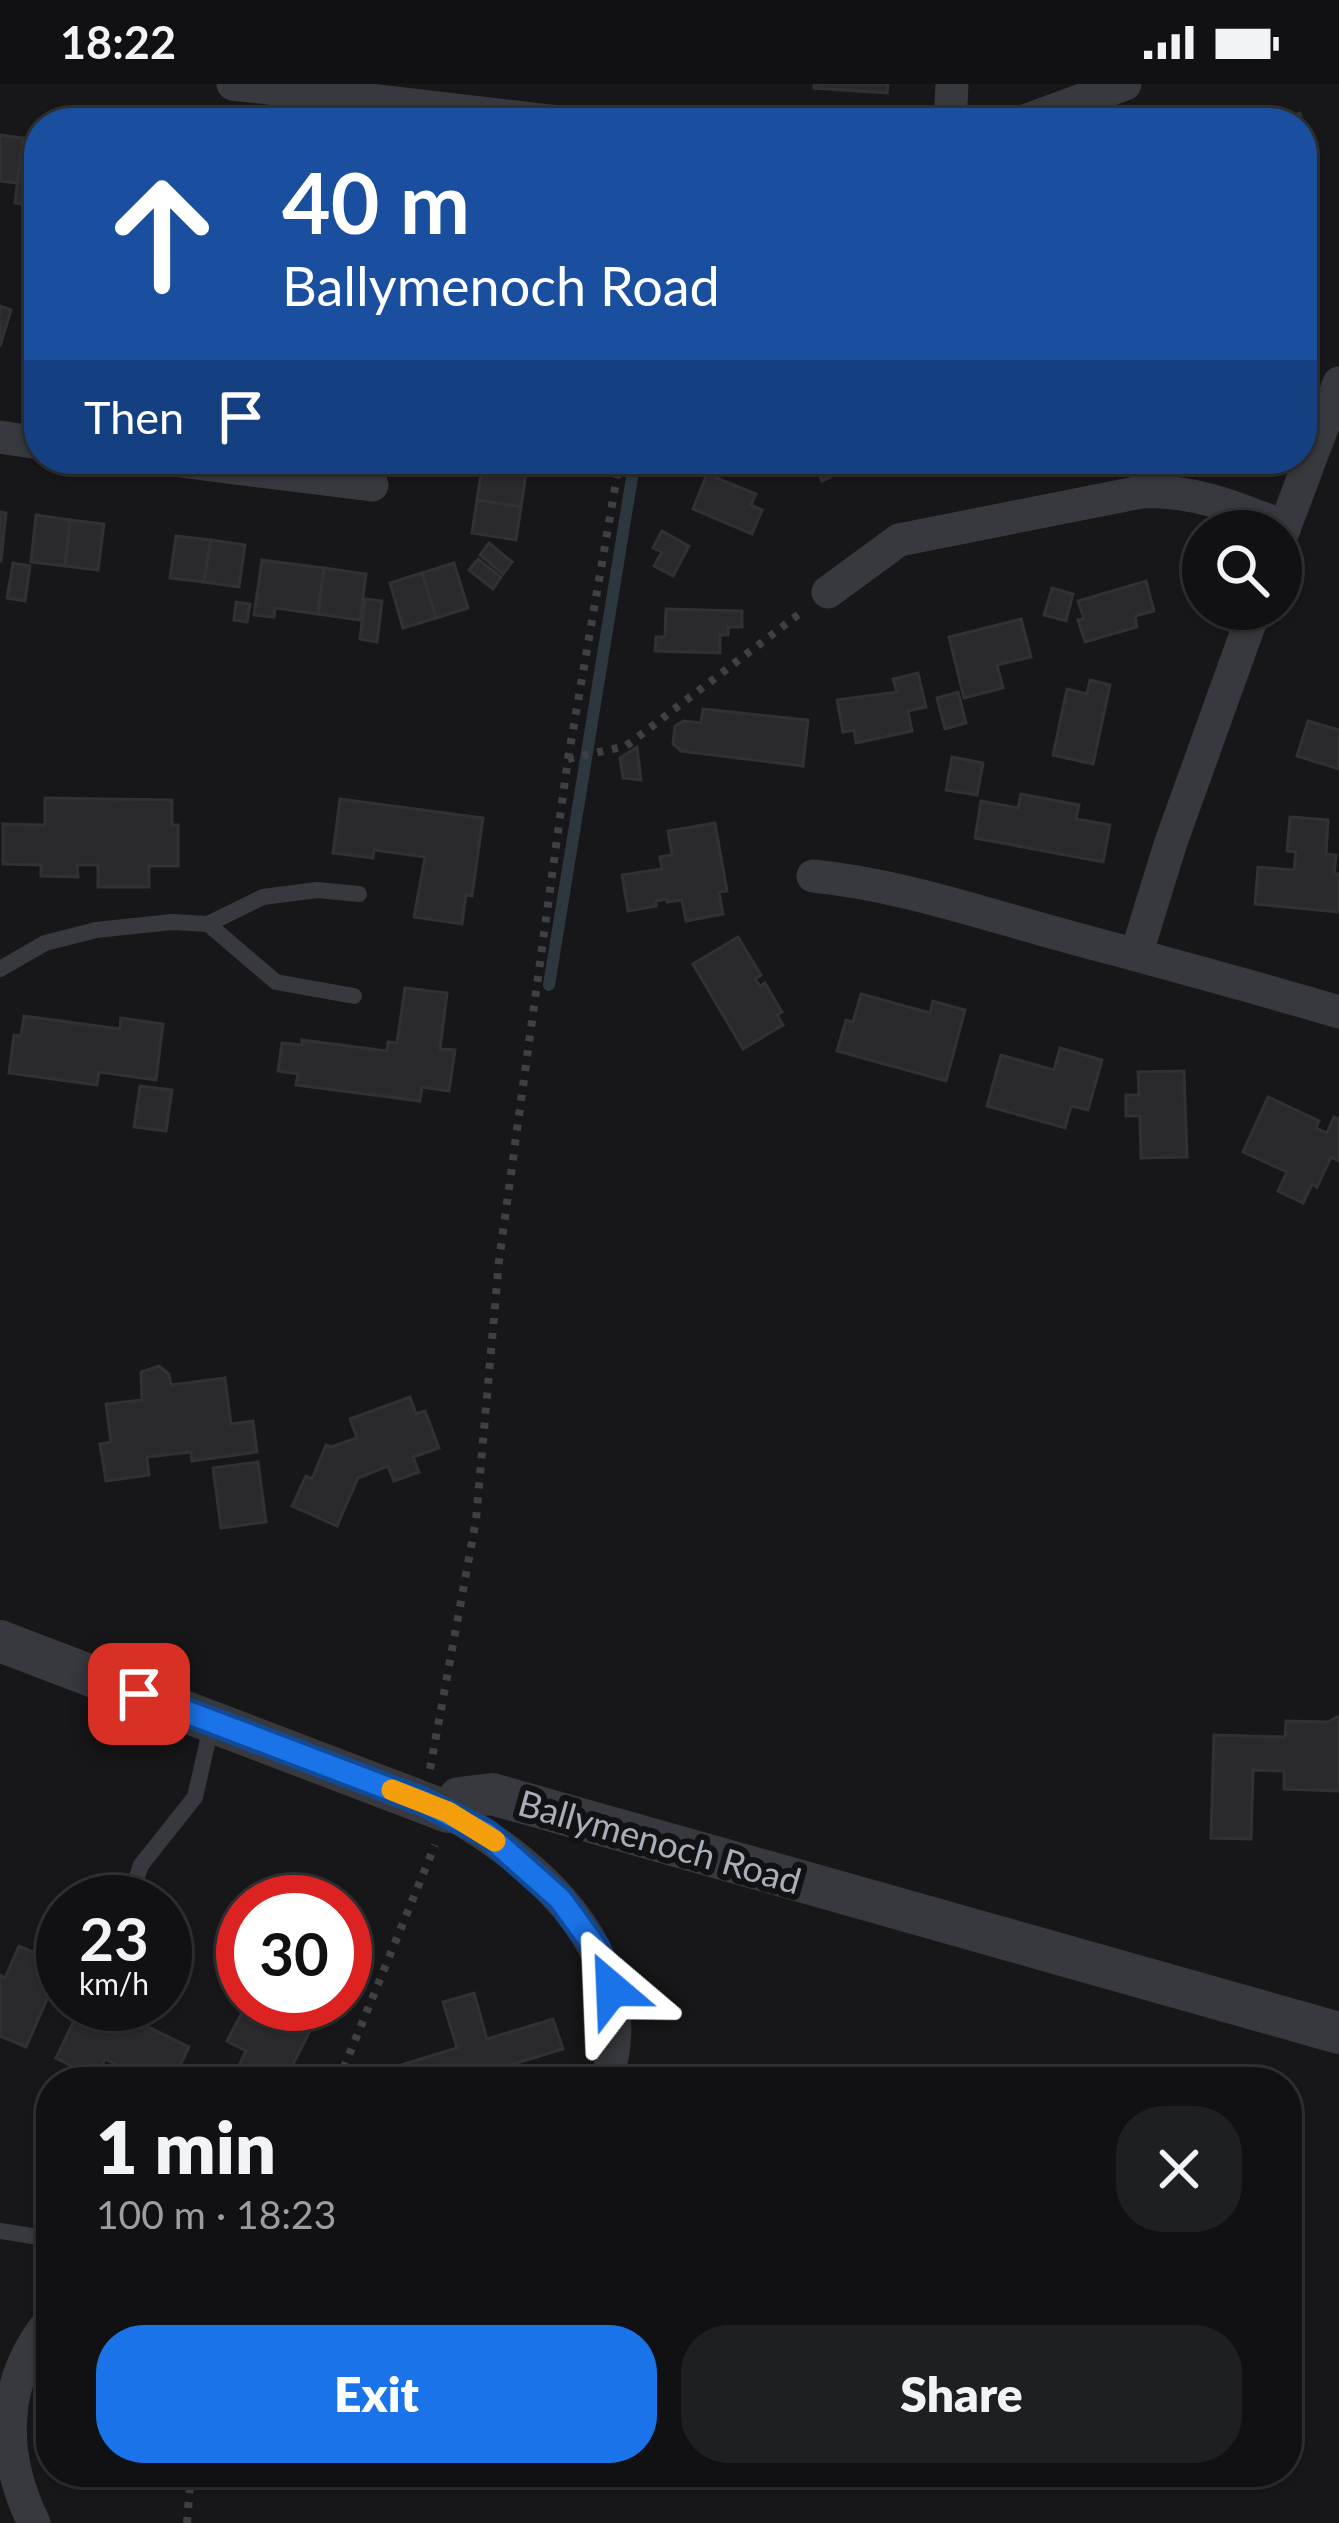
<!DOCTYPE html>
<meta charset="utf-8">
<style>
body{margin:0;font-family:Lato,sans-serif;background:#1e1f21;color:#f1f3f6;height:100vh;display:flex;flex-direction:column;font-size:45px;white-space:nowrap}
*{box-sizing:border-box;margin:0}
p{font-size:39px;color:#9c9da0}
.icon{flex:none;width:66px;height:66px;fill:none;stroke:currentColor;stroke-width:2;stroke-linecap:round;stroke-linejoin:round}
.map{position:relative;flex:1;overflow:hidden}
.details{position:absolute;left:36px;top:1983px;width:1266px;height:420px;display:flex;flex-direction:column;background:#111113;border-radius:48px;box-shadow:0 3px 9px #0004,0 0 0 3px #303133}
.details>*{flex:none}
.hud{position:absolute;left:24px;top:24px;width:1293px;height:366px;border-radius:48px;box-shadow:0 3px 9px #0004,0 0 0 3px #303133;background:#1a4fa0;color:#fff;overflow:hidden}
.buttons{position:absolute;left:1182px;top:426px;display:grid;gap:24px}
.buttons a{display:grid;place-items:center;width:120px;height:120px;border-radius:50%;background:#111113;box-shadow:0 3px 9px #0004,0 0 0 3px #303133;font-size:60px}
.speed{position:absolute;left:36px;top:1791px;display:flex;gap:24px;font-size:60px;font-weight:700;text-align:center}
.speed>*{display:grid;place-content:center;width:156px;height:156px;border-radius:50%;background:#111113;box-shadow:0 3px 9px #0004,0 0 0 3px #303133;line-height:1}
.speed small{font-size:30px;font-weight:400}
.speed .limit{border:18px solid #d22;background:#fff;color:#111}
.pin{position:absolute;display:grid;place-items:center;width:102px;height:102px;color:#fff;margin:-51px;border-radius:24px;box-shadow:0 6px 18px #0006}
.me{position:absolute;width:132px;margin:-66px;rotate:334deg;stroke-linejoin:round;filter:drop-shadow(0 0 9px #0008)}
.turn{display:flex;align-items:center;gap:42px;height:252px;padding:0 60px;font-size:54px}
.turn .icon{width:156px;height:156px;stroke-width:2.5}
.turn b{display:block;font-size:84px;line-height:102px}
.then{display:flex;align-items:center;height:114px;padding:0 60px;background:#0003;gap:24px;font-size:45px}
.round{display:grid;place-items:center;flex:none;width:126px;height:126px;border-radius:48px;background:#1e1f21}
.summary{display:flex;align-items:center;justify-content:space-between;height:204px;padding:0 60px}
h1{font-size:72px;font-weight:800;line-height:90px}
.action{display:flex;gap:24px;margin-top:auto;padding:24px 60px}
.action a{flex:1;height:138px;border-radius:48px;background:#1a73e8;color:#fff;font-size:48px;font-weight:800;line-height:138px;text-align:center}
.action a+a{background:#1e1f21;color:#f1f3f6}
.status{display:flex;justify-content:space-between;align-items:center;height:84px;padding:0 60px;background:#111113;direction:ltr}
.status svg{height:33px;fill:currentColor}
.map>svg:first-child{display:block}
</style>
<div class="status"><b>18:22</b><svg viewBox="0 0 49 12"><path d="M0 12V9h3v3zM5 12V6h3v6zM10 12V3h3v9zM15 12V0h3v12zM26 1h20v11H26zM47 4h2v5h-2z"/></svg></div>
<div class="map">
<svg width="1339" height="2439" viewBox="0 0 1339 2439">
<rect width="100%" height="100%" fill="#171719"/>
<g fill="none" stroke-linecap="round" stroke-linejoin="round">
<polyline stroke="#2c383d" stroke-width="12" points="549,901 635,375"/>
</g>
<g fill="#2a2a2d" stroke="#313135" stroke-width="3">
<polygon points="814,0 888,0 887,9 814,4"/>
<polygon points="1300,29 1315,79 1302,83 1302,39 1267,39"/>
<polygon points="0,51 23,54 17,99 0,97"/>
<polygon points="23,54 39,56 39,102 33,101 31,121 15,119"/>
<polygon points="28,199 39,200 37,232 24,230"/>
<polygon points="0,222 11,226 0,262"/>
<polygon points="39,230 39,290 30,289"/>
<polygon points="811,375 859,375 861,378 822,397"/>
<polygon points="482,383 526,389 521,423 477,416"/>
<polygon points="707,390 756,410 751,421 762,426 752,450 693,425"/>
<polygon points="477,416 521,423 516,456 472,449"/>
<polygon points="0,428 6,429 1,477 0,477"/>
<polygon points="36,431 70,436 65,482 31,478"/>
<polygon points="70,436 104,440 98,486 65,482"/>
<polygon points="662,447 689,462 673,492 654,482 662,468 653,464"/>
<polygon points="176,452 211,456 204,498 170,494"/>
<polygon points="211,456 245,461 239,503 204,498"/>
<polygon points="489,459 512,478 503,490 480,471"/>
<polygon points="478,475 501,493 493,505 469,486"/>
<polygon points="262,476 324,484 318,530 275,524 274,533 254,531"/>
<polygon points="13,479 30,482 25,517 7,514"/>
<polygon points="454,479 468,524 436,534 422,489"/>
<polygon points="324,484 366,490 360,536 318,530"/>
<polygon points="422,489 436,534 403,544 390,499"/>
<polygon points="1146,497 1154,527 1135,532 1137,543 1085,558 1078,536 1084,535 1078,517"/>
<polygon points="1052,504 1073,510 1066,537 1044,531"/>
<polygon points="365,515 382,517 377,558 360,555"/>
<polygon points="236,518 250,520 247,538 234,536"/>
<polygon points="666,525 742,527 742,543 728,543 728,551 720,551 720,569 655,567 656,553 665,553"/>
<polygon points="1021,535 1031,573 997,581 1003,604 964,614 949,553"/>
<polygon points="918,589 926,623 908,627 912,647 856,659 854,646 843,648 837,616 897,608 893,595"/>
<polygon points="1090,596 1110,601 1093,680 1053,671 1067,605 1087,610"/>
<polygon points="958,608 966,639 945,645 937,614"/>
<polygon points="703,625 808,636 803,682 681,667 673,660 675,642 684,637 701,639"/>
<polygon points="1308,637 1339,646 1339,685 1297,672"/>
<polygon points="637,663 641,696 623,694 620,674"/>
<polygon points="952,673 983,679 977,711 946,706"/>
<polygon points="1021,710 1079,721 1076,735 1110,741 1103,778 975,754 981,717 1018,724"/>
<polygon points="45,714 172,716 172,741 178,741 178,782 149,782 149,803 98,803 98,781 77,781 78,793 41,792 41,781 3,780 3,740 45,741"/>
<polygon points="340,715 483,734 472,812 466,811 462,840 414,833 425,773 374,766 373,774 333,769"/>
<polygon points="1290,733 1328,736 1326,770 1336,771 1334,790 1339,790 1339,828 1255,820 1258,783 1294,786 1296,768 1287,767"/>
<polygon points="715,739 727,807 719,808 723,830 686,837 682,816 667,818 667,815 656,817 656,822 628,827 622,791 662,785 660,773 672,771 668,747"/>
<polygon points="738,853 761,891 755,895 760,902 765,899 782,928 777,931 783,941 743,965 693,880"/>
<polygon points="405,904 447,909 440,965 455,966 449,1007 422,1003 420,1017 296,1001 298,990 278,987 282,959 302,961 302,956 387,967 388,958 397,959"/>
<polygon points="861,910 930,929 933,917 965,926 946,997 837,967 846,936 853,938"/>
<polygon points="24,932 120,945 121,934 163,940 156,996 99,988 97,1001 9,989 14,951 21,952"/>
<polygon points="1060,964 1102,976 1088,1026 1071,1022 1065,1044 987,1022 1001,971 1054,986"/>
<polygon points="1184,987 1187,1073 1141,1074 1140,1032 1126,1032 1126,1011 1139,1011 1138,988"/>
<polygon points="140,1002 172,1006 166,1047 134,1043"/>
<polygon points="1268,1013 1319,1037 1316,1044 1327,1049 1334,1033 1339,1035 1339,1077 1331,1073 1317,1103 1312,1100 1303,1119 1278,1107 1287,1088 1243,1068"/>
<polygon points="159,1282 169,1290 171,1301 225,1294 231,1340 253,1337 257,1368 192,1377 191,1368 147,1373 149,1391 106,1397 100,1360 111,1358 106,1320 142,1316 141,1288"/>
<polygon points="410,1313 416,1330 425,1327 439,1364 413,1373 419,1388 394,1397 388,1382 358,1394 337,1442 292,1422 306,1392 312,1395 326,1361 331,1363 357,1354 350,1335"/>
<polygon points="258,1378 266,1438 221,1444 213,1384"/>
<polygon points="1339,1632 1339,1707 1284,1705 1284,1687 1253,1686 1251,1755 1211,1754 1214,1651 1285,1653 1286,1637 1328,1638"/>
<polygon points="19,1862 62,1881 26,1963 0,1952 0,1891 5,1894"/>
<polygon points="474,1909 487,1955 553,1935 563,1965 510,1981 512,1988 480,1998 467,1998 465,1994 406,1998 401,1981 457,1964 443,1918"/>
<polygon points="82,1920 129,1920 135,1923 130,1934 189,1963 172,1998 152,1998 105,1975 96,1994 56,1974"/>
<polygon points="270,1920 322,1923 284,1998 231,1998 246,1967 227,1957 244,1925 262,1935"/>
</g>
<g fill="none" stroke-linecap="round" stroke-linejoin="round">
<g stroke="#3d4045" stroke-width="8" stroke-dasharray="6 9" stroke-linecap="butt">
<polyline points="568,675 626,662 803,527"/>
<polyline points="430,1685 476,1436 499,1177 568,675 620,375"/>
<polyline points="338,1998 435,1761"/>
<polyline points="187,2439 191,2388"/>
</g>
<g stroke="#37393e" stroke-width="16">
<polyline points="208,840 263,813 317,806 359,810"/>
<polyline points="0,885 45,859 96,846 172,838 208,840 276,898 354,912"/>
<polyline points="128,1818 141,1781 195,1713 212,1638"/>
<polyline points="0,2147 51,2155"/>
</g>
<g stroke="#37393e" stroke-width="33">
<polyline points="233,0 567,39"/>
<polyline points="950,39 952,0"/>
<polyline points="1019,39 1125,0"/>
<polyline points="0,353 39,359"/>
<polyline points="164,375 372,401"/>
<polyline points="1281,453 1339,299"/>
<path d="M828,508L899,456L1141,408C1193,405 1237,424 1285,443"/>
<path d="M813,792C895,800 975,827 1055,849C1150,875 1245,900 1339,928"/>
<polyline points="1136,871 1171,758 1255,525"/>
<path d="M448,1728C546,1784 645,1876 606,1998"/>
<path d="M34,2439C0,2370 0,2297 51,2236"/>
</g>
<polyline stroke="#37393e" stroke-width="42" points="0,1557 448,1728 459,1714 492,1710 1339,1949"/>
</g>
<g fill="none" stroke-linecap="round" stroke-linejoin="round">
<g stroke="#114b97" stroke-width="30">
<polyline id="route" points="139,1610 424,1718 487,1750 560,1815 595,1863 612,1905"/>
</g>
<use href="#route" stroke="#1a73e8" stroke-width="21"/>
<polyline stroke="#f59e0b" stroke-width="21" points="392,1706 448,1728 495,1757"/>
</g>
<g text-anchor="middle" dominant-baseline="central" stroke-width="12" stroke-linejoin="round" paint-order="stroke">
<g font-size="36" fill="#a8afb9" stroke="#121214">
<text transform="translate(660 1757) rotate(16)">Ballymenoch Road</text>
</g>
</g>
</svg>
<div class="buttons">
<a><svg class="icon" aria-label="search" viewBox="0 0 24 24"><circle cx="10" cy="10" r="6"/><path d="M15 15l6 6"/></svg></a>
</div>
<div class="speed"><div>23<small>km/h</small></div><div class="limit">30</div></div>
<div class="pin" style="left:139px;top:1610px;background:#d93025"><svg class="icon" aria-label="arrive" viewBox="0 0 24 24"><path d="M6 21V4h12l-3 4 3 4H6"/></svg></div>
<svg class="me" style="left:612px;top:1905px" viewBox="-20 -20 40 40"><path d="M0-17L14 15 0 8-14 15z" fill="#1a73e8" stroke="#fff" stroke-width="4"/></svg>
<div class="hud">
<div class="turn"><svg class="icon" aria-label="ahead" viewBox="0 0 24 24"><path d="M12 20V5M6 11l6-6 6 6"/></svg><div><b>40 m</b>Ballymenoch Road</div></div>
<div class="then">Then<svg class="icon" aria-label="arrive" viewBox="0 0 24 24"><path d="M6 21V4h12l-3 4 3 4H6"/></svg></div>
</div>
<section class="details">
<div class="summary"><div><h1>1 min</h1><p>100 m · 18:23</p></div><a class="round"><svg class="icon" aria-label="close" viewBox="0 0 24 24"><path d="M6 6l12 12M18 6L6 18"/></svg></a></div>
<div class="action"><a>Exit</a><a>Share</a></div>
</section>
</div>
